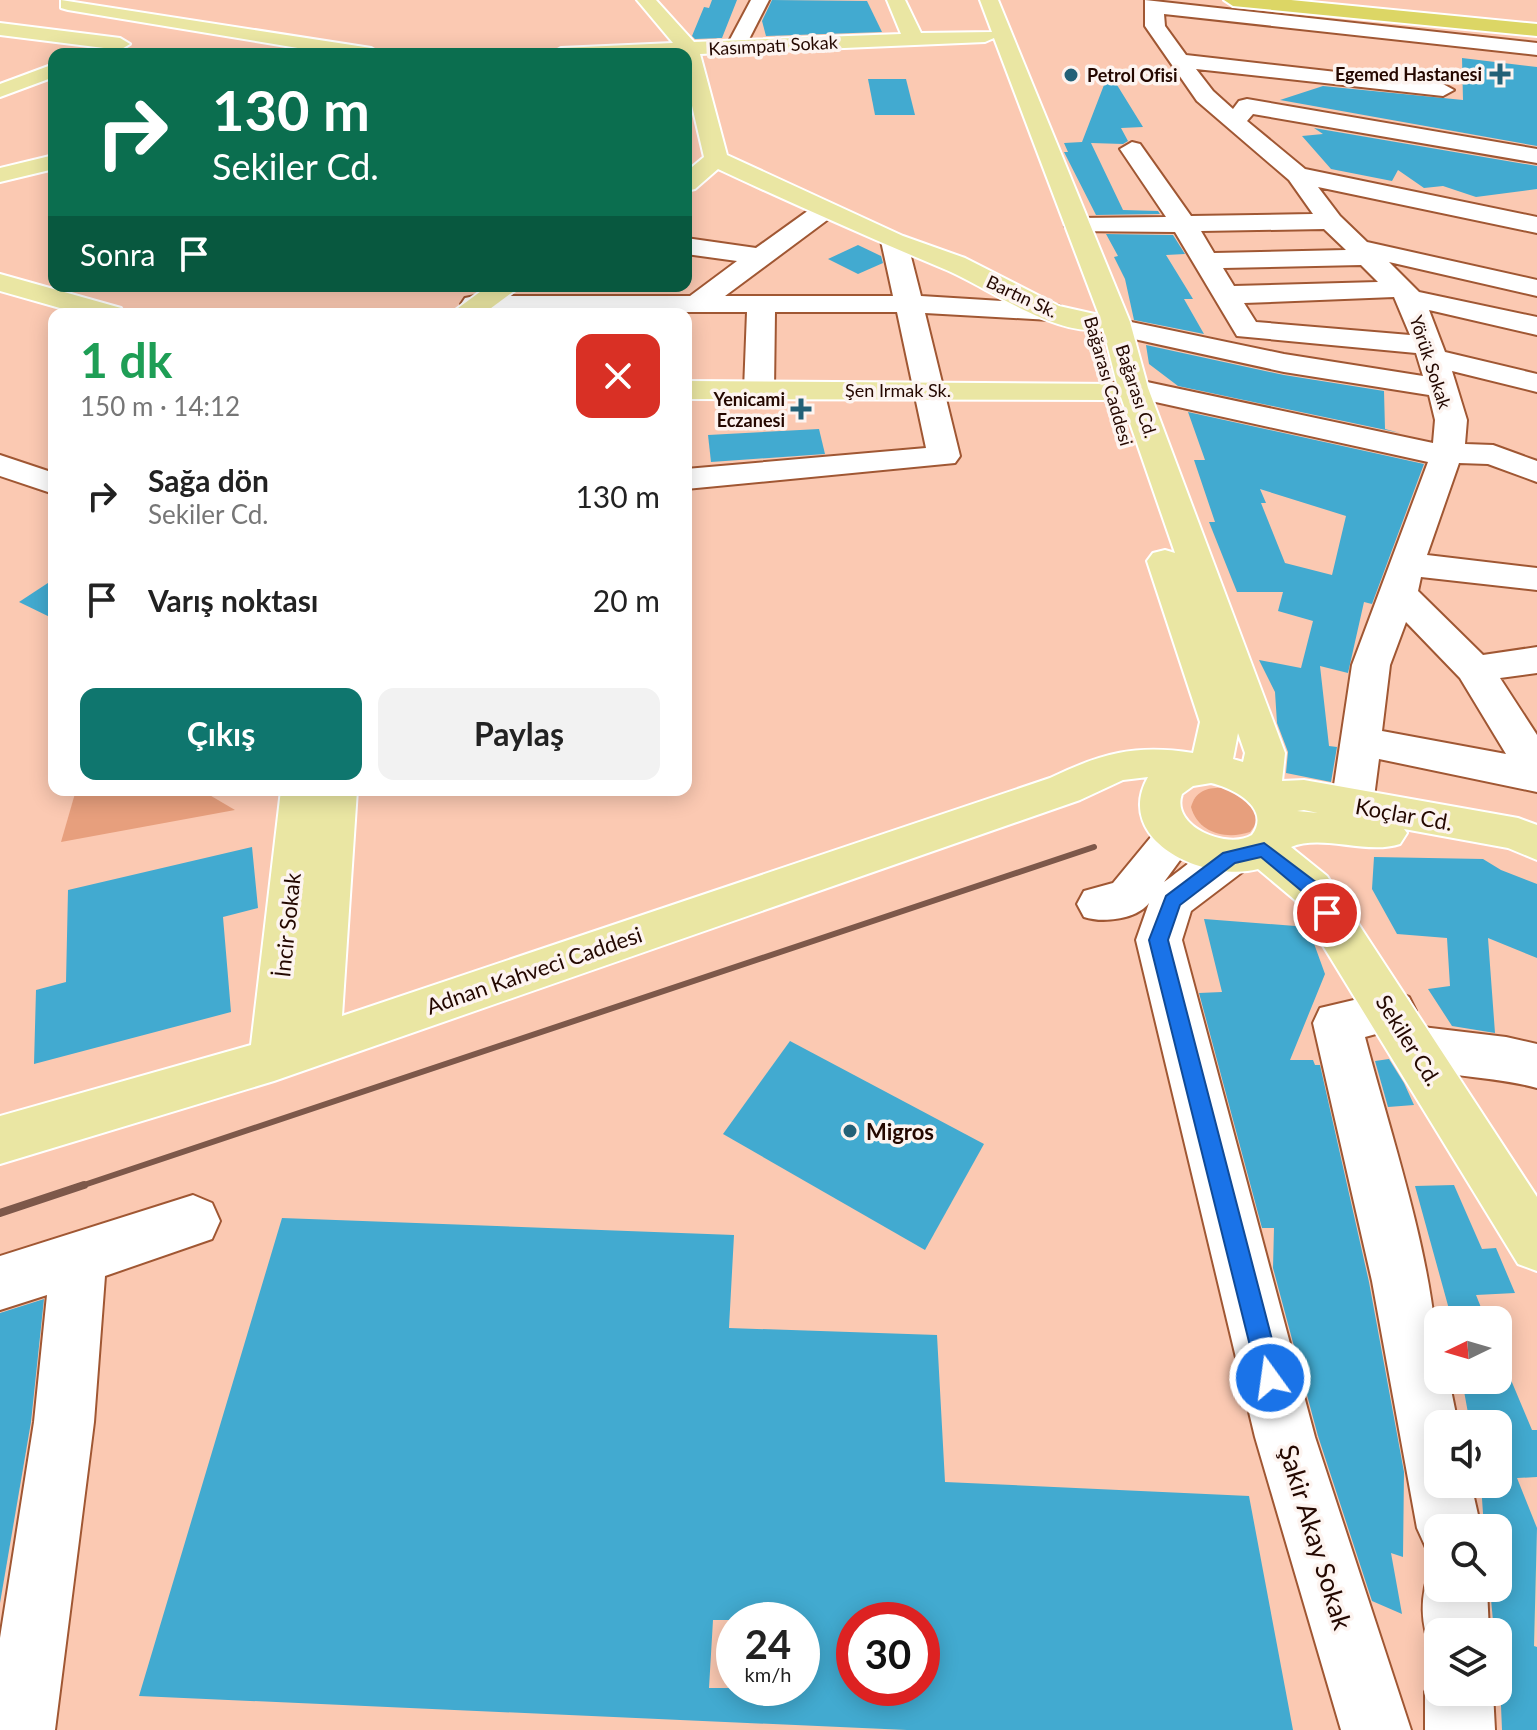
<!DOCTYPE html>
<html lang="tr">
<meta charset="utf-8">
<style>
body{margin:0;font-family:Lato,sans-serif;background:#f2f2f2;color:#222;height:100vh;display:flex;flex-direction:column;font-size:30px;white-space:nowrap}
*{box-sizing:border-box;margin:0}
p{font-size:26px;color:#767676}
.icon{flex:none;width:44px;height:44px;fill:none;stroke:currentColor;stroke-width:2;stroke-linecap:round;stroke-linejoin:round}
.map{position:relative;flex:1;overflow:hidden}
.side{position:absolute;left:48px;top:308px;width:644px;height:488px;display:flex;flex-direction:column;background:#fff;border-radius:16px;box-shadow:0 4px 20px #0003}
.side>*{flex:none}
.guide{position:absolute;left:48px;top:48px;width:644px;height:244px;border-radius:16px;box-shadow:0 4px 20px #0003;background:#0b6e4f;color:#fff;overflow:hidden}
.needle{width:52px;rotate:265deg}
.tools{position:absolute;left:1424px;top:1306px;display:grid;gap:16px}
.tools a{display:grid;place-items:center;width:88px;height:88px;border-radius:16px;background:#fff;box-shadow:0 4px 20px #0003;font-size:40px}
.speed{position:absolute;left:716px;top:1602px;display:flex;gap:16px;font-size:40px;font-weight:700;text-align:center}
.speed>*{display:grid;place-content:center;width:104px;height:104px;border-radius:50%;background:#fff;box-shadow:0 4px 20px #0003;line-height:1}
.speed small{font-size:20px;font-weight:400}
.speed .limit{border:12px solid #d22;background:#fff;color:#111}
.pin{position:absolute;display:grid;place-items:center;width:68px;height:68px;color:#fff;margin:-34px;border:4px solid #fff;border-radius:50%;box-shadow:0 2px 8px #0007}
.me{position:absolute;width:88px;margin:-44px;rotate:346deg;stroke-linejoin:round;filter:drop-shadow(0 0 6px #0008)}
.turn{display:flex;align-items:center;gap:28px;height:168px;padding:0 32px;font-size:36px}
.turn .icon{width:104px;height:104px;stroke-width:2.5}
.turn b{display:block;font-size:56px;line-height:68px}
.then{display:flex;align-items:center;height:76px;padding:0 32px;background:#0003;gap:16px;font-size:30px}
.round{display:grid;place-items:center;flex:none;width:84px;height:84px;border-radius:16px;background:#f2f2f2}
.headline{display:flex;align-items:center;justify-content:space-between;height:136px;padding:0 32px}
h1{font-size:48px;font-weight:700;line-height:60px;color:#1e9e55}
.cta{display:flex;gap:16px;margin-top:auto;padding:16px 32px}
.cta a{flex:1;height:92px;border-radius:16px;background:#0f766e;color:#fff;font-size:32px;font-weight:700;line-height:92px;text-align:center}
.cta a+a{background:#f2f2f2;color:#222}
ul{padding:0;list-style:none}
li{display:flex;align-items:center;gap:24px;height:104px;padding:0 32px}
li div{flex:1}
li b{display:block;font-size:30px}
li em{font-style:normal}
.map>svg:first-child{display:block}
</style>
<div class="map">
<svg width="1537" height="1730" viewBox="0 0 1537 1730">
<rect width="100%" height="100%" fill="#fbc9b2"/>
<g fill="#e79f7d">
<path d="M1227,788L1254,804L1259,820L1250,832C1226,840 1198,833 1191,807C1196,789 1210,787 1227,788Z"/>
<polygon points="76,790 201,790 235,810 61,842"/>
</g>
<g fill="#42aad0" fill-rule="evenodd">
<polygon points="712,0 737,0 722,38 695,39 692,36 704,7 709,8"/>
<polygon points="772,0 867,1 882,32 766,36 762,21"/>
<polygon points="1462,58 1537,67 1537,146 1280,100 1323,86 1463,100"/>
<polygon points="1109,72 1143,127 1121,128 1128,141 1123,144 1091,143 1123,210 1158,211 1160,214 1096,215 1064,152 1068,152 1064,143 1082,142"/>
<polygon points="868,79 906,79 915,115 875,115"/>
<polygon points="1314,128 1537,166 1537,189 1476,197 1443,186 1424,188 1398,170 1392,181 1331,169 1302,136 1323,134"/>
<polygon points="1106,234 1173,235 1185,254 1166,255 1193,299 1184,299 1204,334 1134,320 1125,279 1114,257 1118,256"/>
<polygon points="858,245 881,256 883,263 858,274 828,259"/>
<polygon points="1146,345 1284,375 1384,391 1385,429 1400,433 1178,386 1149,364"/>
<path d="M1188,412L1424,464L1372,604L1364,602L1348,673L1320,666L1329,746L1337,747L1331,782L1286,773L1288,752L1277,723L1275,692L1259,660L1301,668L1313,621L1278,611L1283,592H1237L1209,522H1215L1194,460H1205ZM1260,489L1346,516L1332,575L1285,563L1261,503H1266Z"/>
<polygon points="819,429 825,454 711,462 708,435"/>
<polygon points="54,579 54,619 19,602"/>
<polygon points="252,847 258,908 223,917 231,1012 34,1064 36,990 66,982 68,890"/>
<polygon points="1374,857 1483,859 1501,870 1537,884 1537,958 1488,938 1495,1033 1452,1026 1428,989 1450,986 1447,938 1397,934 1372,889"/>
<polygon points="1204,919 1308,927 1325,974 1290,1060 1313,1060 1315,1065 1320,1065 1369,1282 1404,1472 1403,1557 1391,1553 1402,1614 1372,1601 1318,1436 1273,1268 1274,1228 1262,1228 1199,993 1222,992"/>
<polygon points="790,1041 984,1144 925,1250 723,1134"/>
<polygon points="1389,1059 1404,1083 1414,1105 1388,1107 1375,1061"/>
<polygon points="1454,1185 1482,1249 1496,1248 1515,1293 1476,1295 1486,1320 1452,1320 1415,1186"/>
<path d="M282,1218L734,1235L729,1328L937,1335L945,1482L1249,1496L1293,1730H907L139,1696ZM713,1620H802V1688H709ZM854,1620H922V1688H854Z"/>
<polygon points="44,1299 31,1422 0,1603 0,1313"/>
<polygon points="1462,1380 1511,1380 1532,1430 1537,1430 1537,1477 1517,1478 1537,1528 1534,1646 1537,1647 1537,1730 1502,1730 1498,1632 1494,1632 1490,1588 1498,1588 1498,1528 1484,1528 1481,1484 1498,1484 1498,1424 1470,1424"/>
</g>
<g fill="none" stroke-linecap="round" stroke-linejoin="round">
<g stroke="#a05733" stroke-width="4">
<g id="minor">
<polygon points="751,0 769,0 743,51 729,51 726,47"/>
<path d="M1145,0L1537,43V55L1164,14L1165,26L1186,55L1443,84L1454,90L1443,96L1196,69L1213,91L1233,109L1239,101L1247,99L1537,149V163L1253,114L1247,121L1305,169L1537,217V233L1318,187L1340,216L1367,242L1537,280V296L1389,262L1419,292L1537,317V335L1429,310L1445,352L1537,374V392L1452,371L1467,420L1465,444L1493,445L1537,461V482L1488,464L1459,463L1427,555L1537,568V590L1421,577L1418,591L1483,655L1537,647V673L1500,678L1537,735V792L1379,759L1373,805L1367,816L1352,821L1337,816L1331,805L1352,665L1428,462L1133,397H1099L1095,391L1099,385L1133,379L1433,443L1435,420L1429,395L1284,372L1093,330L1083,328L1079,322L1083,316L1093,314L1284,354L1423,376L1416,353L1237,336L1175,232L1069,231L1065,226L1078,218L1166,217L1120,149L1132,142L1140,144L1191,216L1313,214L1289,180L1197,101L1145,26ZM1324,229L1346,250L1214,253L1201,231ZM1361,265L1378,282L1234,286L1223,268ZM1394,297L1410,335L1256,322L1244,303ZM1406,622L1460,678L1506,754L1382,731L1390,665Z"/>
<polygon points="825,203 837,210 834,215 725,296 893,296 881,241 894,233 907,241 921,296 1050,304 1060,306 1064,312 1060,318 1050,320 925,313 960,456 955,463 686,489 686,469 926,448 897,312 775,312 774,390 770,396 748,396 744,390 747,312 475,312 465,310 461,304 465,298 475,296 690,296 737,261 686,254 686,238 756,248 816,205"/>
<polygon points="0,455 54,473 54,494 0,476"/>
<path d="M1175,821L1190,826L1197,837L1164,882C1189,865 1214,836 1245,846L1252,858L1245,870L1191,911L1182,940L1315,1437L1411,1730H1341L1255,1437L1136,940L1149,903C1136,920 1102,923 1084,917L1077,904L1084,891L1113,883L1160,826Z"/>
<path d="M1392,991L1409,997L1416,1011L1409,1025L1365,1037C1393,1144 1438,1271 1438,1380H1449L1458,1424H1438V1484H1471L1481,1528H1438V1555L1427,1550L1417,1528L1372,1281L1313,1023L1320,1008Z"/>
<path d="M1414,1026L1506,1037L1537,1044V1088C1491,1075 1441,1078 1397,1062L1389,1047L1397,1032Z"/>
<polygon points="193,1195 212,1203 220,1221 212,1239 105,1276 94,1422 55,1730 0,1730 0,1638 34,1422 47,1295 0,1310 0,1256"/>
<path d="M1438,1563V1588H1487L1489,1632H1438V1658L1433,1655C1420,1624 1419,1596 1432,1565Z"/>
<polygon points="1438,1667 1438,1692 1493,1692 1495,1730 1425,1730 1425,1692"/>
</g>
</g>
<g stroke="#fff" stroke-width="4">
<g id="major">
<polygon points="61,0 371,48 381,54 334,54 68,10 61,8"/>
<path d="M637,0H656L694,42L901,34L887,0H905L921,33L992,32L980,0H998L1130,322L1148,388L1285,753L1282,781L1304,780L1518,818L1537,825V860L1508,848L1404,829L1407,833L1400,844C1367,855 1322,834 1291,847L1327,876L1537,1197V1271L1518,1264L1295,900L1258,869C1206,883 1112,841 1148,777L1123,780L1080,800L274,1081L0,1164V1116L251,1045L281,790H357L342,1016L1050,778C1102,753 1136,744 1193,753L1200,722L1147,561L1153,553L1165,550L1175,553L1121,397L1110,400L686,399V381L1117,384L1103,328C1061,341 984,285 944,269C868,237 793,204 718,169L695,189L686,191V172L704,157L686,80V54H551L561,48L673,43ZM994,38L1099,315L1059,306L965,258L903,236L727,155L700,54L985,42ZM1238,733L1245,753L1243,762L1233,759ZM1211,783C1233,788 1272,808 1252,835C1228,850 1170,827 1182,794L1193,786ZM1304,810L1318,813L1297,811Z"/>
<polygon points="0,23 120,38 130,44 120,50 0,35"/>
<polygon points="54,64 54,77 0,97 0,84"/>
<polygon points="54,155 54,169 0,182 0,168"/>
<polygon points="0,274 121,308 125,314 81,314 0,291"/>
<polygon points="488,286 521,286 483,314 450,314"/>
</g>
</g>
<g stroke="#fff" stroke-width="4">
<polygon id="highway" points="1224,0 1291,0 1537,24 1537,36 1233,6"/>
</g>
<use href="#minor" fill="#fff" fill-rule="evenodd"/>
<use href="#major" fill="#eae6a3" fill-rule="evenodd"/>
<use href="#highway" fill="#dcd665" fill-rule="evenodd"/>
<polyline stroke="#7d584a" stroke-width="6" points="78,1187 1094,847"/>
<polyline stroke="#7d584a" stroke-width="8" points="0,1213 84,1185"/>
</g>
<polygon fill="#1a73e8" stroke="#114b97" stroke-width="2" points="1264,843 1317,883 1336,913 1334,918 1320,918 1304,893 1261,857 1235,863 1180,905 1168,940 1282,1378 1279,1387 1270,1390 1262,1387 1258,1378 1149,940 1166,896 1223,853"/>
<g fill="#236177" stroke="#fdf4f0" stroke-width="3">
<path d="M1496 62h8v8h8v8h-8v8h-8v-8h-8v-8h8z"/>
<circle cx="1071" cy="75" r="8"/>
<path d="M797 397h8v8h8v8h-8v8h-8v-8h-8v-8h8z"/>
<circle cx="850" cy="1131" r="8"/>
</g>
<g text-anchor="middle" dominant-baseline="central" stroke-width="7" stroke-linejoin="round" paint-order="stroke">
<g font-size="18" fill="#240800" stroke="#fdf4f0">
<text transform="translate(773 45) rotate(-3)">Kasımpatı Sokak</text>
<text transform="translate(1022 296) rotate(25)">Bartın Sk.</text>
<text transform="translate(1431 362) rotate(72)">Yörük Sokak</text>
<text transform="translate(1109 381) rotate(74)">Bağarası Caddesi</text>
<text x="898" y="390">Şen Irmak Sk.</text>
<text transform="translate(1137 391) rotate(72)">Bağarası Cd.</text>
</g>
<g font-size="18" font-weight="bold" fill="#240800" stroke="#fdf4f0" text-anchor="end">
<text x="1482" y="74">Egemed Hastanesi</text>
<text x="1087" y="75" text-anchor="start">Petrol Ofisi</text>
<text x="785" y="399">Yenicami<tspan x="785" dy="21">Eczanesi</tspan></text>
</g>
<g font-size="22" fill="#240800" stroke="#fdf4f0">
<text transform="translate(1404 814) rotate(10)">Koçlar Cd.</text>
<text transform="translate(287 925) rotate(-84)">İncir Sokak</text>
<text transform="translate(534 970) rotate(-19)">Adnan Kahveci Caddesi</text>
<text transform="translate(1409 1040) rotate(58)">Sekiler Cd.</text>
</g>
<g font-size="22" font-weight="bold" fill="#240800" stroke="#fdf4f0" text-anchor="start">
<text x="866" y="1131">Migros</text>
</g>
<g font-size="26" fill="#240800" stroke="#fdf4f0">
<text transform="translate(1316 1537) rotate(73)">Şakir Akay Sokak</text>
</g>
</g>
</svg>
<div class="tools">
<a><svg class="needle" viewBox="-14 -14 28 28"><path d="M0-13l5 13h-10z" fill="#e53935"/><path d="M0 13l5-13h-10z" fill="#767676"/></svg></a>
<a><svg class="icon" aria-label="sound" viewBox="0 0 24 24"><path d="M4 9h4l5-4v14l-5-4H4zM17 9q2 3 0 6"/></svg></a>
<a><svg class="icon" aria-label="search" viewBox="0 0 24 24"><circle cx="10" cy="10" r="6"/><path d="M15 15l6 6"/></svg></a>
<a><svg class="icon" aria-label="layers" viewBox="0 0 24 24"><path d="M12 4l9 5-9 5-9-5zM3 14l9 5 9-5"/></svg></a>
</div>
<div class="speed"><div>24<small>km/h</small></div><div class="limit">30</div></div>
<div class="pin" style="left:1327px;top:913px;background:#d93025"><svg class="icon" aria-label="arrive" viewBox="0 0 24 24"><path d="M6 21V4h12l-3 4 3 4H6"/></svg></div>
<svg class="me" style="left:1270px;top:1378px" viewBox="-20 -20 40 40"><circle r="17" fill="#1a73e8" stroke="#fff" stroke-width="3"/><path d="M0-11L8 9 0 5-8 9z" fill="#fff"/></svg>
<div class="guide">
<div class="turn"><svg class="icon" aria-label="right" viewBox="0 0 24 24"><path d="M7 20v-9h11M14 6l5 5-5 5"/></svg><div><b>130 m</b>Sekiler Cd.</div></div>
<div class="then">Sonra<svg class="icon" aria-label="arrive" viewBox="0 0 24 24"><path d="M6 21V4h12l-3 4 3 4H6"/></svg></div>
</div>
<section class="side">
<div class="headline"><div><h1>1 dk</h1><p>150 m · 14:12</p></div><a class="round" style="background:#d93025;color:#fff"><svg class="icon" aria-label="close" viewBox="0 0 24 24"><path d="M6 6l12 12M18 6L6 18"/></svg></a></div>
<ul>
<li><svg class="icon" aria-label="right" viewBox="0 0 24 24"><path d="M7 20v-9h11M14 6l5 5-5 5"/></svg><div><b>Sağa dön</b><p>Sekiler Cd.</p></div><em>130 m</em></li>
<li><svg class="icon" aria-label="arrive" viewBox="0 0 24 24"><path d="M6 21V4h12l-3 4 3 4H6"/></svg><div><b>Varış noktası</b></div><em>20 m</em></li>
</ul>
<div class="cta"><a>Çıkış</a><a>Paylaş</a></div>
</section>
</div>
